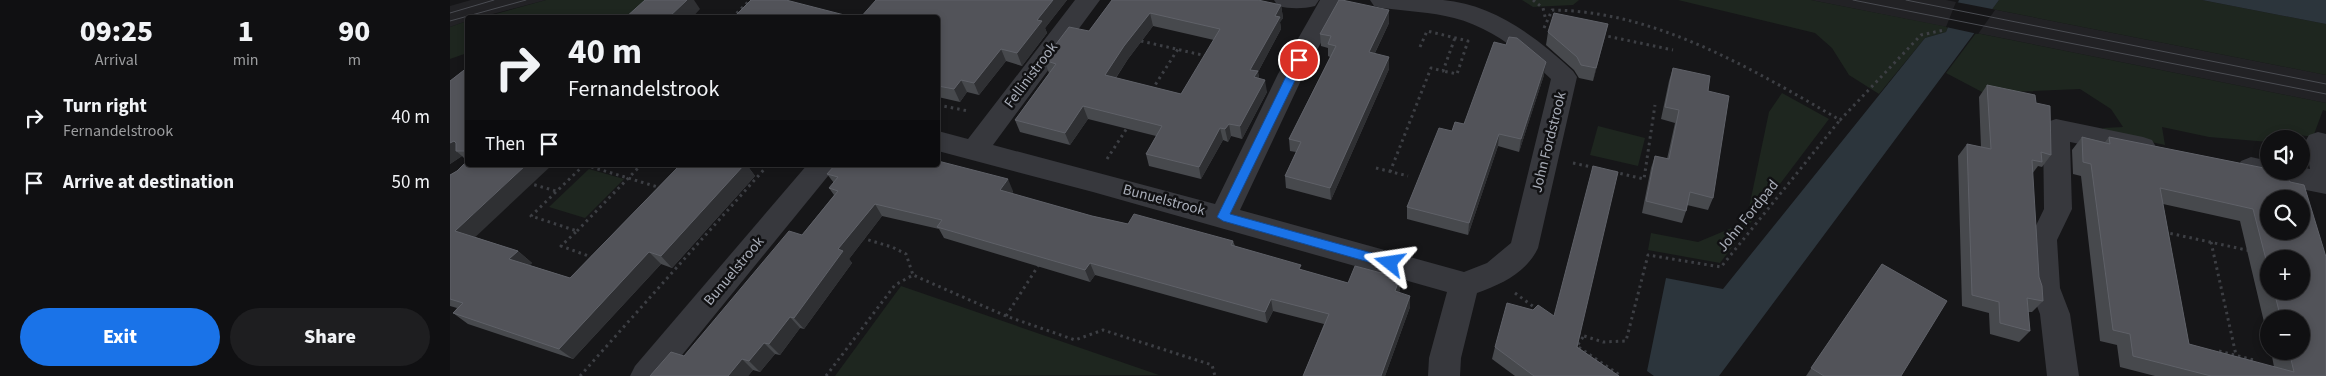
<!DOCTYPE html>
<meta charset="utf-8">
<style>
body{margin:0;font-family:"Source Sans 3",sans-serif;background:#1e1e20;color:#f1f3f6;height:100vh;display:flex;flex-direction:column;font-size:19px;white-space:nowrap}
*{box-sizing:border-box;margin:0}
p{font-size:16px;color:#9c9d9f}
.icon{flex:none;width:28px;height:28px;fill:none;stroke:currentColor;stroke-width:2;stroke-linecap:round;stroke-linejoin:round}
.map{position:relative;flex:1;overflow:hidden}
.side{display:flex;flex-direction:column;background:#101012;width:450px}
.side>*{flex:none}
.hud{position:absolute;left:15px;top:15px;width:475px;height:152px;border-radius:5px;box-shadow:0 2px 8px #0003,0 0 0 1px #303032;background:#101012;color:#f1f3f6;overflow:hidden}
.fabs{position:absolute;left:1810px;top:130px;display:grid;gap:10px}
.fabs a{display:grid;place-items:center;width:50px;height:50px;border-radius:50%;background:#101012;box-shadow:0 2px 8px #0003,0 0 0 1px #303032;font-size:25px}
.pin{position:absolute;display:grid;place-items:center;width:42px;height:42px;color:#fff;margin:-21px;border:2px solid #fff;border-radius:50%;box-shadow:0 1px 5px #0007}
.me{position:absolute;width:55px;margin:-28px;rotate:285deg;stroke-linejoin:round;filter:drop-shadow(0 0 4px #0008)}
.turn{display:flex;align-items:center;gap:18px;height:105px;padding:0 20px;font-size:22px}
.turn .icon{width:65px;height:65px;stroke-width:2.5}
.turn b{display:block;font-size:35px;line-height:42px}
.then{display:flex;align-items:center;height:48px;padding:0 20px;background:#0003;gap:10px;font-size:19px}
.eta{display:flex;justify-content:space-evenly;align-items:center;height:85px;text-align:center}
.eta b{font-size:30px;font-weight:800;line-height:35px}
.button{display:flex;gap:10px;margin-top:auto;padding:10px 20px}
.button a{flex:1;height:58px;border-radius:30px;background:#1a73e8;color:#fff;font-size:20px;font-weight:800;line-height:58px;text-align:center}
.button a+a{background:#1e1e20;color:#f1f3f6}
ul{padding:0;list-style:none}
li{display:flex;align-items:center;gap:15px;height:65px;padding:0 20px}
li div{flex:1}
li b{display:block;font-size:19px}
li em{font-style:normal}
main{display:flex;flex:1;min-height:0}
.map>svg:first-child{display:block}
</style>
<main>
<section class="side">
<div class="eta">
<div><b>09:25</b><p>Arrival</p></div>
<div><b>1</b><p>min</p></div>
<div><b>90</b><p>m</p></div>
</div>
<ul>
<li><svg class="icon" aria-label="right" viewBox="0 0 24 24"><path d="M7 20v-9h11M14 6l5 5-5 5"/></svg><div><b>Turn right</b><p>Fernandelstrook</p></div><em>40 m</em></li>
<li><svg class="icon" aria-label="arrive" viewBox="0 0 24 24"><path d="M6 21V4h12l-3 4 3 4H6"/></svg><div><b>Arrive at destination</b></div><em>50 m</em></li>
</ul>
<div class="button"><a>Exit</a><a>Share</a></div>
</section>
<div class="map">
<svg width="1876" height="376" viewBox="0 0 1876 376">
<rect width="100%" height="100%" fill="#161618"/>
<g fill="#222225">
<polygon points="21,0 96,0 31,17 18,18 17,21 0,27 0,6"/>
<polygon points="1361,0 1496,0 1876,75 1876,103"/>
</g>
<g fill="#1e261f">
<polygon points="96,0 219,0 199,17 31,18"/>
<polygon points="1072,0 1129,0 1123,5 1083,7"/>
<polygon points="1228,0 1361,0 1498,27 1496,32 1475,38 1429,94 1399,75 1382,48 1365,33"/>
<polygon points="1549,0 1752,0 1876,24 1876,75 1542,9"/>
<polygon points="17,21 17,53 0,59 0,27"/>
<polygon points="1526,33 1876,103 1876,111 1873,110 1863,137 1830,132 1831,139 1819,139 1819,142 1759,137 1712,127 1715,145 1655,132 1653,128 1673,127 1661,109 1630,89 1534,93 1496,73"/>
<polygon points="1332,93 1379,119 1270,263 1198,250 1201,233 1248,242 1296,222 1319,112"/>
<polygon points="1148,126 1195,138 1188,166 1140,155"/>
<polygon points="139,169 174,179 135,218 99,207"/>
<polygon points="451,286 709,375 385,376"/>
</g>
<g fill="#2c353c">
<polygon points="1509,0 1549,0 1269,376 1204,376 1197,371 1216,278 1273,289 1475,38 1496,32"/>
<polygon points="1752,0 1876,0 1876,24"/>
</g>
<polygon fill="#161618" points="1506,2 1542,9 1545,10 1528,34 1496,27"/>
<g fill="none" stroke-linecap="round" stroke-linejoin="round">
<g stroke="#3d3f44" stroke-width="3" stroke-dasharray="2.5 4" stroke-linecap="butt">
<polyline points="1083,0 1093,8 1096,21"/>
<polyline points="282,18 300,0"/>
<path d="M1094,28L1102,10C1206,11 1302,69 1390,120L1471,35L1494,30"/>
<polyline points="1152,35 1223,50"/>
<polyline points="691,41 752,55"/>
<polyline points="970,47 977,31 1018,41 1007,74 993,71"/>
<polyline points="702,90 728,49"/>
<polyline points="488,105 518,111"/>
<polyline points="657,159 679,125"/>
<polyline points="1123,163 1146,168"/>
<polyline points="134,165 81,216 127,231 111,246 144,258"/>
<polyline points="135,165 211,188"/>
<polyline points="926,168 958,176"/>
<polyline points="940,172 981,68 993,71 1006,35"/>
<polyline points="1164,172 1194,179 1205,105"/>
<polyline points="78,183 106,191"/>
<polyline points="127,231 191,165"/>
<polyline points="1714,232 1801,251"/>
<polyline points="412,238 442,247 456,254 463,275"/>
<polyline points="1761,242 1786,355"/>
<polyline points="1065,293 1088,310"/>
<polyline points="556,316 590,263"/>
<polyline points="1128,334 1153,342 1176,341 1198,255 1271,267 1390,120"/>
<polyline points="1133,337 1127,346 1171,376"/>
<polyline points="1769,351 1804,360"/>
<polyline points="130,376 318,165"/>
<polyline points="376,376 445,285 463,275 556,316 625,340 653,330 762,365 765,376"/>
</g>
<g fill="#37383d" fill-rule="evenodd">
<path d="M625,0H650L543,145L765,204L828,74L870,0H894L854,74L790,210L1014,272L1037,263L1061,243L1101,79C1074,54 1041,27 1004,18C981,12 956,11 932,8L924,6L920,0C944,0 969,0 993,0C1043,4 1088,38 1123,71L1127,77L1088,248C1076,273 1052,284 1027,293L1011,358L1010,376H978L979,358L997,292L643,192L488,151V131L518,139Z"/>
<path d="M824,0H869L865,6C853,9 840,9 828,6Z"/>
<polygon points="1606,119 1693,137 1702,140 1706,147 1702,154 1693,157 1620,142 1622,209 1607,240 1610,288 1620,314 1629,376 1597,376 1590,314 1580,288 1579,240 1594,209 1593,129 1597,122"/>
<polygon points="1868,132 1876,134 1876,194 1801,179 1791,175 1787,168 1791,161 1801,157 1819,161 1819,171 1851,171 1851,167 1860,169 1855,142 1859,135"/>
<polygon points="357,165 387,165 215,376 180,376 185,366"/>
</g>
<g stroke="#4a4c52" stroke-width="1">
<polyline points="1403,0 1876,94"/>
<polyline points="1456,0 1876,84"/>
<polyline points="0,13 44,0"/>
<polyline points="0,21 76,0"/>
</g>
</g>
<g fill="#47494d" fill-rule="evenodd">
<polygon points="426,0 617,0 595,28 597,33 572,66 556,61 529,95 517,92 510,102 488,97 488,18"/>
<path d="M662,0L831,5L833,18L830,22L831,29L808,72L809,78L817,92L792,139L781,136L778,142L773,140L751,179L699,166L696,154L706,136L638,119L620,145L570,132L565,120L599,73L594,60L639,31ZM703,26L764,40L731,94L666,78L678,59Z"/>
<polygon points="939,10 939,23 925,53 939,69 881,200 836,188 835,176 846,152 840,151 839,139 880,57 878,56 878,48 871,46 870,34"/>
<polygon points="1158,24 1143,81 1129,78 1124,70 1096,45 1098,32"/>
<polygon points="18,67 18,165 25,237 68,251 82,263 79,265 120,278 230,165 301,165 299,168 305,176 222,268 211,264 123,359 18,324 3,313 7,308 0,306 0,175 7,171 17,161 12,156 0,164 0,81"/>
<polygon points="1223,68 1258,91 1263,198 1258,210 1237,205 1236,211 1232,223 1192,213 1201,168 1205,156 1217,159 1225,123 1211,119 1219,81"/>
<polygon points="1094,75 1069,152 1048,146 1018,235 957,219 957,207 1002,131 1014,124"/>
<polygon points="1537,85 1586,103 1601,155 1592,167 1588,166 1582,174 1589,277 1593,301 1582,312 1578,312 1580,331 1569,342 1540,334 1539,313 1512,306 1508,156 1517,144 1531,147 1529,97"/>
<path d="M1632,137L1655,142L1659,137L1819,169L1876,376H1705L1670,367L1667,345L1650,341L1631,176L1623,174L1622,150ZM1713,204L1790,221L1819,343V319H1851V351H1821L1824,367L1739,344ZM1819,259L1851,291H1819Z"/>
<polygon points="377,174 563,191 562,194 642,216 678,224 783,241 785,246 852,270 898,283 950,278 950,290 949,292 960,307 935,376 853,376 874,324 823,311 817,323 645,275 640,282 494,238 489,229 432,216 399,259 402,263 354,329 350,328 330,355 325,354 310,372 303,370 298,376 200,376 234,356 352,235 384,195 379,188 384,183"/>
<polygon points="1432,264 1451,376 1356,376"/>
<polygon points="1045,347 1127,347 1169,376 1065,376 1042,359"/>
</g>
<g fill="#2f3033">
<polygon points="237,0 244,0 250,9 242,18 218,18"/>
<polygon points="603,0 617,0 595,28 597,33 572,66 567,53 587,20"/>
<polygon points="831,5 833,18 830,22 831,29 808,72 810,84 806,90 800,70 825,16"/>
<polygon points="939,10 939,23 919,65 919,52"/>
<polygon points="700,13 703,26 678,59 659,88 655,75 674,46"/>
<polygon points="1158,24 1155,37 1143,81 1146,68"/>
<polygon points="551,49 556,61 529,95 524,83"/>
<polygon points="939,57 939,69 881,200 880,188"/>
<polygon points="1096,62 1094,75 1069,152 1071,139"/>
<polygon points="511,80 517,92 510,102 504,89"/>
<polygon points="815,80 817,92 792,139 790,126"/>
<polygon points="633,106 638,119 620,145 615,133"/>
<polygon points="779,124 781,136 778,142 775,129"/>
<polygon points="770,128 773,140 751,179 749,167"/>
<polygon points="1049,134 1048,146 1018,235 1019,223"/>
<polygon points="4,141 15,151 6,151 12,156 0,164 0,143"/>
<polygon points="76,165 102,165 20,242 5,231"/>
<polygon points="288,165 301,165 299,168 305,176 222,268 211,256"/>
<polygon points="558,179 563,191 556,202 550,190"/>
<polygon points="425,204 432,216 399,259 402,263 354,329 344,318 388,249"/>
<polygon points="68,251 82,263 74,271 59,259"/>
<polygon points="199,252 211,264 123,359 109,349"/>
<polygon points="640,263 645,275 640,282 635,270"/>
<polygon points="950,278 950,290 945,303 945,291"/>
<polygon points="960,296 960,307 935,376 931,376"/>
<polygon points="821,299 823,311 817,323 815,312"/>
<polygon points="340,317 350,328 330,355 319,344"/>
<polygon points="314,343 325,354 310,372 299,361"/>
<polygon points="292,359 303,370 298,376 278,376"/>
</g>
<g fill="#525359" stroke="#5f6168" fill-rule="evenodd">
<polygon points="195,0 237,0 218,18 175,18"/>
<polygon points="301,0 336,0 406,18 283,18"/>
<polygon points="426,0 603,0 587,20 592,21 567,53 551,49 524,83 511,80 504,89 488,86 488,18 410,18"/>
<path d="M662,0H808L831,5L825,16L830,17L800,70L808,71L804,77L815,80L790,126L779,124L775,129L770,128L749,167L696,154L712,126L633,106L615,133L565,120L606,64L594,60L619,27L639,31ZM700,13L770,29L731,94L655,75L674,46Z"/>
<polygon points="889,0 892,0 939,10 919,52 939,57 880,188 835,176 851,142 839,139 886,46 878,44 881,36 870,34"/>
<polygon points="1104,13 1158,24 1146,68 1131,65 1127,57 1098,32"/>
<polygon points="1059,37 1067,38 1096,62 1071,139 1049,134 1019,223 957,207 989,128 1002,131 1005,122 1014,124 1044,42 1056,45"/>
<polygon points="18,67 18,151 6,151 6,143 4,141 0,143 0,81"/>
<polygon points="1223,68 1260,76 1258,91 1279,96 1263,198 1240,192 1236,211 1196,201 1205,156 1219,159 1229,110 1215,107"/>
<polygon points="1537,85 1585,95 1586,103 1600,106 1601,155 1591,152 1592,162 1582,160 1589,277 1592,286 1593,301 1577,298 1580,331 1550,323 1549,302 1522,295 1517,144 1541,149"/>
<path d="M1632,137L1660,144L1659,137L1819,169V171H1828L1837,173L1840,182L1854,185L1876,257V376H1761L1683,356L1680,334L1663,330L1641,164L1633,162ZM1710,188L1803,209L1819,271V259H1851V291H1824L1831,319H1851V351H1839L1844,372L1739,344ZM1819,199H1851V231H1819Z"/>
<polygon points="18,160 18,165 76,165 5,231 68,251 59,259 120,278 230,165 294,165 211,256 199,252 109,349 3,313 13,303 0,299 0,175 7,171"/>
<polygon points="488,161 558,179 550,190 642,216 678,224 684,214 783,241 781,245 851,265 849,269 898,283 905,266 950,278 945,291 960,296 931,376 853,376 879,314 821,299 815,312 640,263 635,270 487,227 492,220 425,204 388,249 393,251 344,318 340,317 319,344 314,343 299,361 292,359 278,376 200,376 221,352 234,356 339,231 352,235 388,191 379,188 388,177 377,174 385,165 488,165"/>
<polygon points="1143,166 1168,172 1127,347 1169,376 1084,376 1045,347 1057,303 1083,310 1088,305 1104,316"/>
<polygon points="1432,264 1497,301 1451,376 1374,376 1361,368"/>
</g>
<polygon fill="#1a73e8" stroke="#114b97" points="849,56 855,60 780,214 940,258 946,263 944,267 940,268 773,221 767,217 844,60"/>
<g text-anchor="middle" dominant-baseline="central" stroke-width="5" stroke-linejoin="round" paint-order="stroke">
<g font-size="15" fill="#a8adb8" stroke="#111113">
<text transform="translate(581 75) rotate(-53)">Fellinistrook</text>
<text transform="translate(1099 142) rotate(-76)">John Fordstrook</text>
<text transform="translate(714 200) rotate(15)">Bunuelstrook</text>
<text transform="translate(1298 216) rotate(-51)">John Fordpad</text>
<text transform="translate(284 271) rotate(-50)">Bunuelstrook</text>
</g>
</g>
</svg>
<div class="fabs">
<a><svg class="icon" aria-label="sound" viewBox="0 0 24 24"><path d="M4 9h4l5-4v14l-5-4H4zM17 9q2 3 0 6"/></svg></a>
<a><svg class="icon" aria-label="search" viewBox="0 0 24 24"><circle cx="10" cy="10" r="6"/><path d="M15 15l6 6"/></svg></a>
<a>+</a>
<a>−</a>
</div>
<div class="pin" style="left:849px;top:60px;background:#d93025"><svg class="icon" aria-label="arrive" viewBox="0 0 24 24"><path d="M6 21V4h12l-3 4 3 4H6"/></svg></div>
<svg class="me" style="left:940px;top:263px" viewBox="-20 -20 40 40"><path d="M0-17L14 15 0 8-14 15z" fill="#1a73e8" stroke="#fff" stroke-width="4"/></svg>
<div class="hud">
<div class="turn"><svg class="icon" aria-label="right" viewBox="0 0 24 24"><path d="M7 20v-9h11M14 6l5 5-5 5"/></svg><div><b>40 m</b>Fernandelstrook</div></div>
<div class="then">Then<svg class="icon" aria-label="arrive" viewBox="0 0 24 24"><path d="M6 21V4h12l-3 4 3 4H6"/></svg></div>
</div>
</div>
</main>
